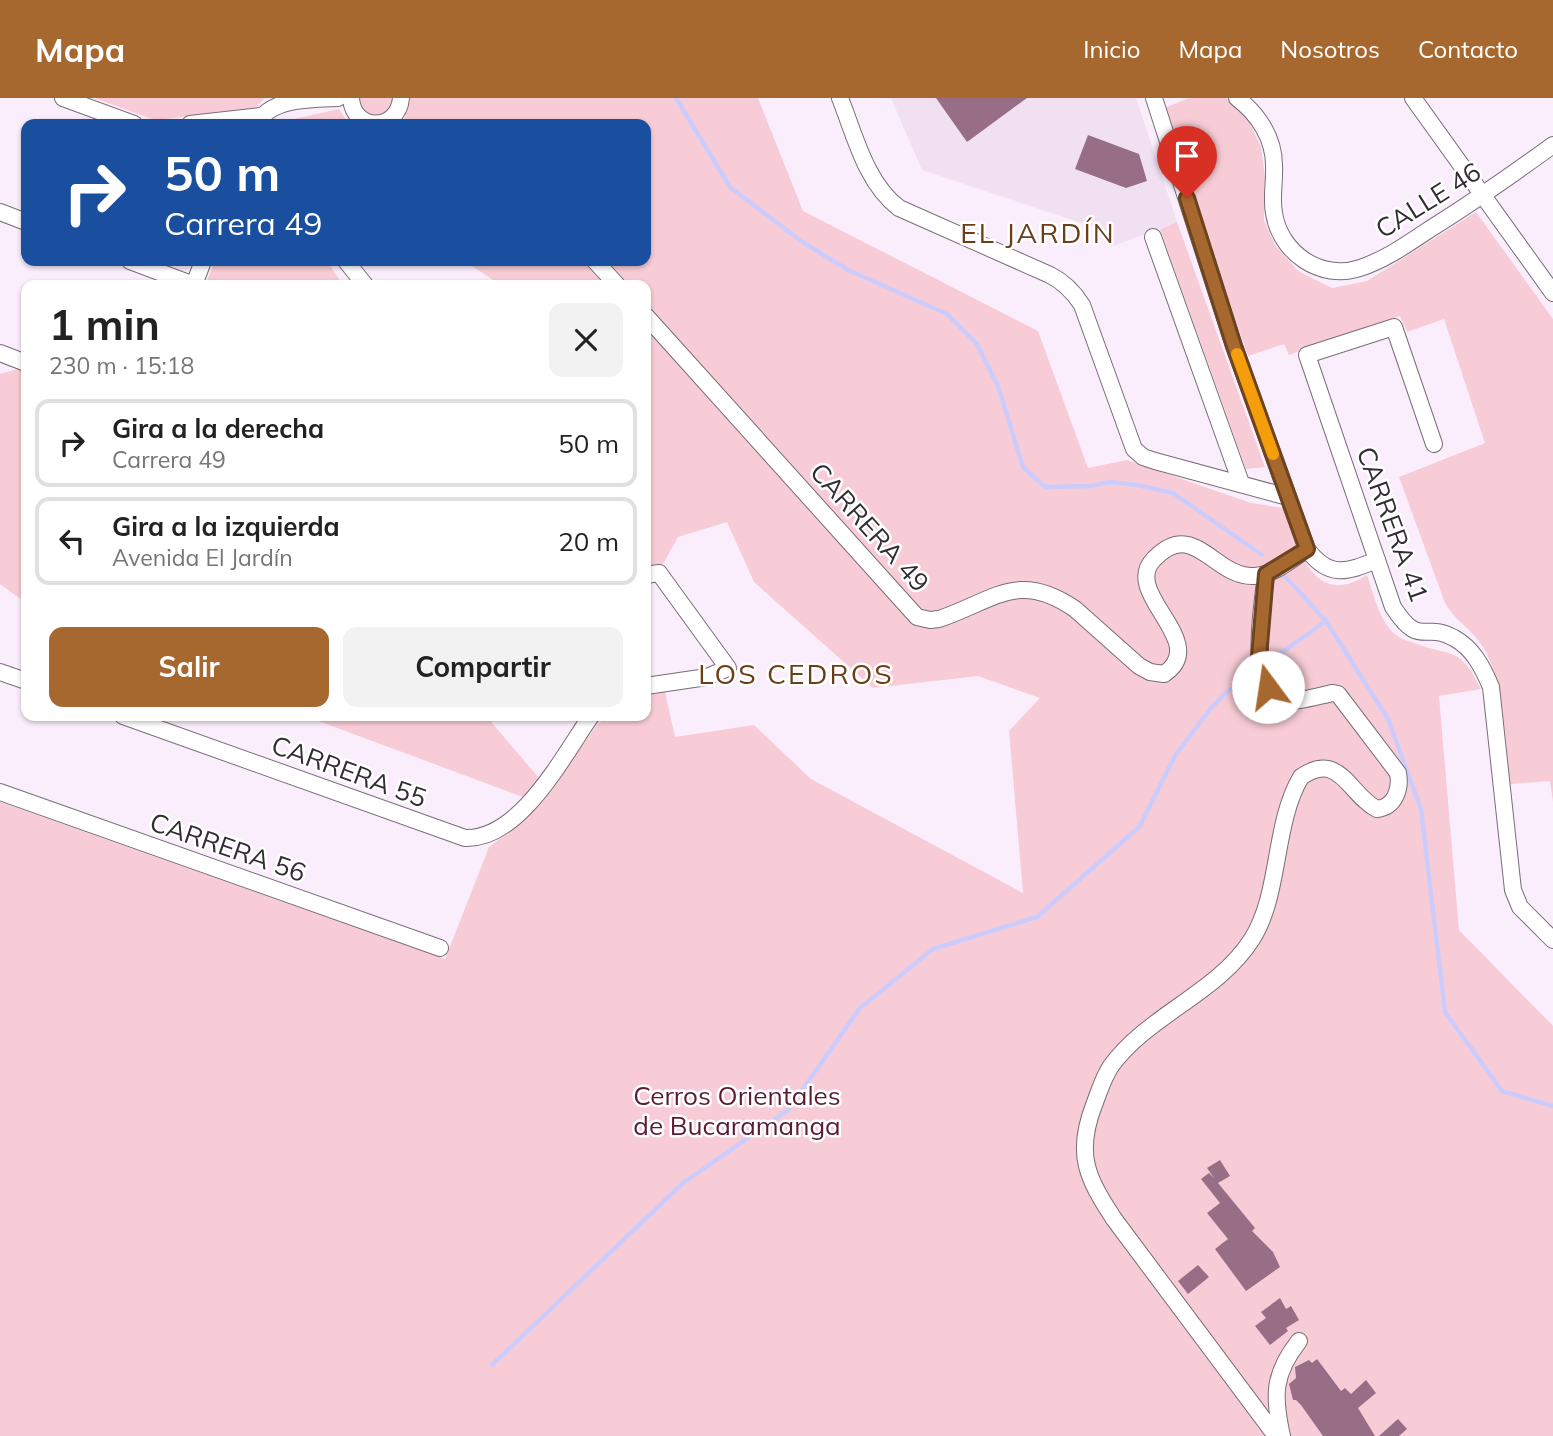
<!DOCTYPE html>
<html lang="es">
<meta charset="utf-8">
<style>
body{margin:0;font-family:Mulish,sans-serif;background:#f2f2f2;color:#222;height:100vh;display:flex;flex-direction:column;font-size:26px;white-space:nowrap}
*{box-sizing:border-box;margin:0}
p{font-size:23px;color:#767676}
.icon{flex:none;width:38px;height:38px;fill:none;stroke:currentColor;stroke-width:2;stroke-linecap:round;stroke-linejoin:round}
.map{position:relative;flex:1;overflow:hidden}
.side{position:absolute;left:21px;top:182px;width:630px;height:441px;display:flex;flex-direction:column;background:#fff;border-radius:14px;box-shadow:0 2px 5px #0004}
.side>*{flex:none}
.top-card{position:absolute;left:21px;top:21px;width:630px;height:147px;border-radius:14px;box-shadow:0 2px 5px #0004;background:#1a4fa0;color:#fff;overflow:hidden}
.pin{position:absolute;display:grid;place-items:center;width:60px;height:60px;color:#fff;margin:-72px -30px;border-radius:50% 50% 50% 0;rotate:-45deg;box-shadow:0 0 7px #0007}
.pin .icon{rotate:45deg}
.me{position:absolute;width:77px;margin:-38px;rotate:346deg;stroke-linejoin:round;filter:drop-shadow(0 0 5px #0008)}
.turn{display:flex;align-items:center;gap:24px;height:147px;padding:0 28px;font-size:32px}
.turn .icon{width:91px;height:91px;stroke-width:2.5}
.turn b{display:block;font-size:49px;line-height:60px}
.round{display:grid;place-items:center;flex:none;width:74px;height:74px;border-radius:14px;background:#f2f2f2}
.overview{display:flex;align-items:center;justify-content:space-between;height:119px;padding:0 28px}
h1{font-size:42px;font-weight:700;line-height:52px}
.button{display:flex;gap:14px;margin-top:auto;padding:14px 28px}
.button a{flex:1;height:80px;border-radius:14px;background:#a7682f;color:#fff;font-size:28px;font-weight:700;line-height:80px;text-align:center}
.button a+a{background:#f2f2f2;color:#222}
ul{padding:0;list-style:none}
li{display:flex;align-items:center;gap:21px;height:88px;margin:0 14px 10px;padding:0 14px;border:4px solid #e0e0e0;border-radius:14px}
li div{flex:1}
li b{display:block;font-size:26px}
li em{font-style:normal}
header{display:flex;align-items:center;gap:42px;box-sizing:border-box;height:98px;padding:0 35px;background:#a7682f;color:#fff}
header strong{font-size:33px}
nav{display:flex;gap:38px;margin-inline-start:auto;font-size:24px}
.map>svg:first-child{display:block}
</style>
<header>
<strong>Mapa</strong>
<nav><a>Inicio</a><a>Mapa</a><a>Nosotros</a><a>Contacto</a></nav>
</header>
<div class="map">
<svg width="1553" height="1338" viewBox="0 0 1553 1338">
<rect width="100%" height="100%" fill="#fbeefc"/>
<polygon fill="#f1dff2" points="891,0 1136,0 1177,124 1110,149 1106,133 922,72"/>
<g fill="#f8ccd6">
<polygon points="94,0 265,0 254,11 155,22"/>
<polygon points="358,0 393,0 392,9 383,17 371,18 361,12"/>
<path d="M409,0H758L803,113L1038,233L1088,370L1127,362L1251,405L1283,410C1294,437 1307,496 1347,486C1354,485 1361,480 1367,477C1374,497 1380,527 1399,539C1403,542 1410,543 1414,545C1454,560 1459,547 1481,591L1439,598L1459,832L1553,928V1338H0V704L445,861L489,749L523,723L539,707L598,626L608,618H646V597L665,594L675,639L754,627L811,681L1023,795L1009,633L1040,600L978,578L873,590L754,484L727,424L678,439L663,466L646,468V187H500L465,163H646V26H404Z"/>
<path d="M1189,0H1226L1245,15L1261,49L1265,79L1264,122L1275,147L1298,173L1332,190L1367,183L1476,114L1553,221V704L1550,683L1510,686C1505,646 1504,582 1483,549C1473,532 1454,522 1445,505L1399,379L1485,345L1444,221L1407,234L1400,218L1289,257L1284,246L1248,258L1162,11Z"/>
<polygon points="339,11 349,26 271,26"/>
<polygon points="1177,124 1265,369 1246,371 1160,131"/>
<polygon points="215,163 327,163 343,187 205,187"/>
<polygon points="24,269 26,270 26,505 0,486 0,276"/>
<polygon points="305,618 486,618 539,680 523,699"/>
</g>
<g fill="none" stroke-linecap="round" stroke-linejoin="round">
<g stroke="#ccccfc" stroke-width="4.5">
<polyline points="676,0 730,89 801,143 848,172 947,216 977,246 998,288 1023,369 1045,389 1091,388 1110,384 1137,387 1173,395 1262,457"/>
<polyline points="1282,475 1326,523 1388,621 1421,711 1445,914 1502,993 1553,1008"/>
<polyline points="1265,566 1326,523"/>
<polyline points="492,1267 683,1085 788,1012 860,910 933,851 1037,819 1140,728 1176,656 1208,614 1223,597 1258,571"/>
</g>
</g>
<g fill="#986d86">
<polygon points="936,0 1027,0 967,44"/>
<polygon points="1088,37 1139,56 1147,83 1126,90 1075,71"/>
<polygon points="1220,1062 1230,1078 1218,1085 1255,1130 1252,1133 1273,1154 1280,1169 1246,1193 1215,1151 1228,1141 1207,1115 1220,1105 1201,1081 1209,1075 1214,1080 1207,1070"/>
<polygon points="1198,1167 1209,1179 1188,1196 1178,1183"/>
<polygon points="1280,1200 1286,1211 1291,1208 1299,1222 1286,1230 1288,1233 1270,1247 1255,1228 1266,1220 1261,1214"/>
<polygon points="1317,1261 1341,1293 1345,1290 1351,1296 1366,1282 1376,1295 1358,1310 1375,1338 1323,1338 1301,1307 1296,1302 1293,1302 1289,1286 1296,1280 1295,1269 1309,1262 1312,1265"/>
<polygon points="1398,1321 1407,1331 1399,1338 1379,1338"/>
</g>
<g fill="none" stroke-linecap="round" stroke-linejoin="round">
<g stroke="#786d79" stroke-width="18">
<g id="minor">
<polyline points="63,0 134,26"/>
<path d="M351,0C353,34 398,34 401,0"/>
<path d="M840,0C855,38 866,85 899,110L1050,177C1064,184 1073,193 1082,207L1134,351L1143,359L1155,363L1288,399"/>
<path d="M1154,0L1234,248L1307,451C1329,481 1347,474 1377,462"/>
<path d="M1237,0C1258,16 1274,40 1274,67C1275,83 1271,99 1274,115C1280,155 1321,183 1360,170C1385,162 1409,145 1430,131C1472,105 1513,76 1553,47"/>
<polyline points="1413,0 1553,195"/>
<polyline points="190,26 261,18"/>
<path d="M257,26C270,0 310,1 338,0"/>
<polyline points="0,114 26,124"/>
<polyline points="1153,139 1241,385"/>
<polyline points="130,163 194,187"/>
<polyline points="346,163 365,187"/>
<polyline points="595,163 617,187"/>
<polyline points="194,187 203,163"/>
<path d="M646,218L917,519L930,522L939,521C995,502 1018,472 1075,511L1139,568L1150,574L1164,576C1212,544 1120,495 1154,461C1194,419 1214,480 1254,478C1274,477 1291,462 1307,451"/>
<polyline points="0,255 26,265"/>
<path d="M1434,346L1394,229L1307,257L1393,509C1420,551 1425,523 1454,540C1473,550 1483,570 1491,589L1513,792L1520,809L1553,842"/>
<path d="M1266,476C1263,506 1247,584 1280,601C1290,607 1321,597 1333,595L1338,596L1398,675C1401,691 1395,709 1377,711C1349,697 1340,652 1301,679C1273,726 1281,795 1252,841C1218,895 1148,917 1111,968C1103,980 1099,994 1094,1007C1075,1056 1087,1080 1114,1121L1276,1338"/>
<polyline points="646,477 659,475 728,570 707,579 646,588"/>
<polyline points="0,574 26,583"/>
<path d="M123,618L465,740C520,742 563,658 591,618"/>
<polyline points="0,694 440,850"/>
<path d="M1282,1338C1273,1298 1273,1276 1299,1243"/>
</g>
</g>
<use href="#minor" stroke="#fff" stroke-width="16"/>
</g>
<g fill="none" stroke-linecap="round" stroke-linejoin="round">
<g stroke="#6d441f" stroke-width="18">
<polyline id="route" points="1187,100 1234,248 1307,451 1266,476 1259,559 1268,589"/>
</g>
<use href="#route" stroke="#a7682f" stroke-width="12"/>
<polyline stroke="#f59e0b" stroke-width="12" points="1237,256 1273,356"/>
</g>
<g text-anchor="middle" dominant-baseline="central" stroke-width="5" stroke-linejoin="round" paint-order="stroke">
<g font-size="26" fill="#322d32" stroke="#fff">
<text transform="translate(1428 102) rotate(-32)">CALLE 46</text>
<text transform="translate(1393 426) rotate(70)">CARRERA 41</text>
<text transform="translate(870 429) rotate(48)">CARRERA 49</text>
<text transform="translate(349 673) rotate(20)">CARRERA 55</text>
<text transform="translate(228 749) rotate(19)">CARRERA 56</text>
</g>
<g font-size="26" fill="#5b1c32" stroke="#fff">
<text x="737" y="997">Cerros Orientales<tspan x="737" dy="30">de Bucaramanga</tspan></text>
</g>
<g font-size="28" letter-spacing="2" fill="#6a3f18" stroke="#fff">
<text x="1038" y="134">EL JARDÍN</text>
<text x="796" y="575">LOS CEDROS</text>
</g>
</g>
</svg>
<div class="pin" style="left:1187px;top:100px;background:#d93025"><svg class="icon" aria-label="arrive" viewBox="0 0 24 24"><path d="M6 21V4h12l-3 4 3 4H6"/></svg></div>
<svg class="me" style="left:1268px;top:589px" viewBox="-20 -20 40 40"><circle r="19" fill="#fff"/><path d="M0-13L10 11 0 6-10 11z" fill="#a7682f"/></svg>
<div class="top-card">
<div class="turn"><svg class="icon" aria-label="right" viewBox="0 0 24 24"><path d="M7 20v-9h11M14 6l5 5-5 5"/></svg><div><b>50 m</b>Carrera 49</div></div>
</div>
<section class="side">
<div class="overview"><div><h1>1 min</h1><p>230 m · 15:18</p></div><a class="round"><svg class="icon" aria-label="close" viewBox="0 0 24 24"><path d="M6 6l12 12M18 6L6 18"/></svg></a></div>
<ul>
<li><svg class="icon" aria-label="right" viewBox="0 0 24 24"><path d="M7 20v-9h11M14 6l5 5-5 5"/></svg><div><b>Gira a la derecha</b><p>Carrera 49</p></div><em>50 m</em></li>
<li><svg class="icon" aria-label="left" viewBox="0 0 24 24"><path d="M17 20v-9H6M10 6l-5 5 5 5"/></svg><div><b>Gira a la izquierda</b><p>Avenida El Jardín</p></div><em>20 m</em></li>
</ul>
<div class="button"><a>Salir</a><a>Compartir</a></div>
</section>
</div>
